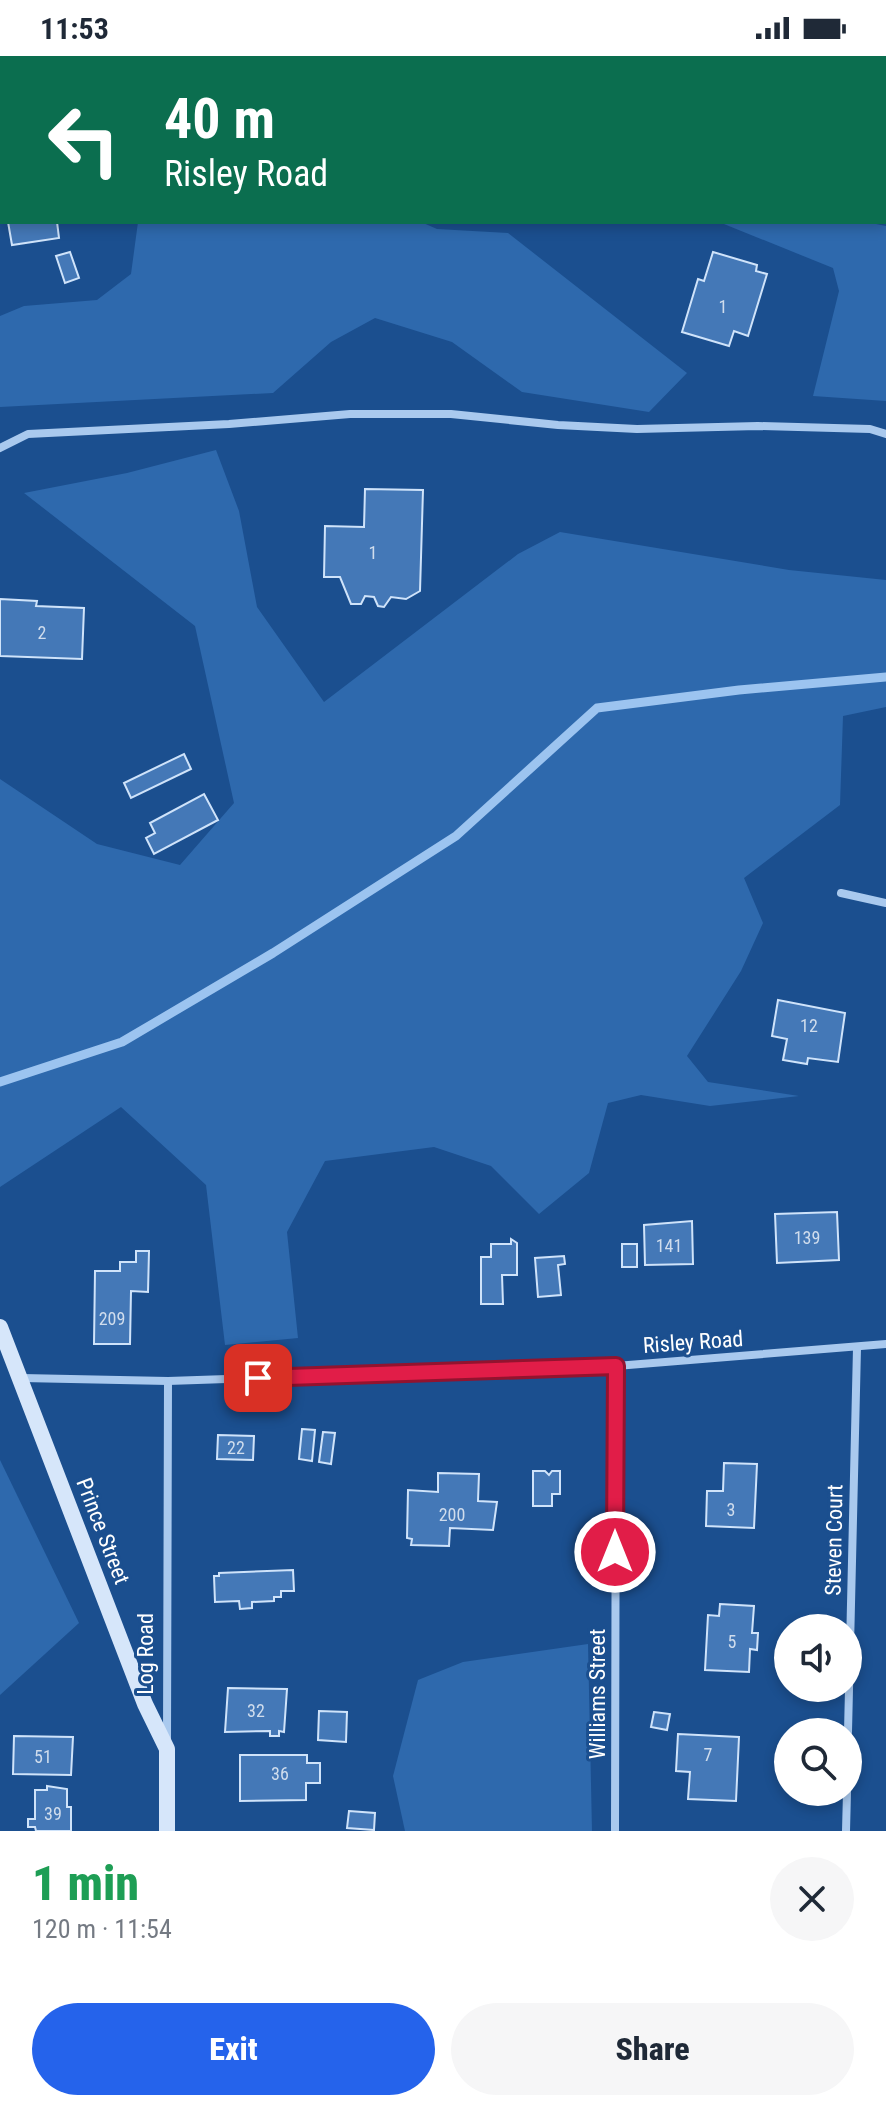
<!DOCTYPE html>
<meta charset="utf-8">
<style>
body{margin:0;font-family:"Roboto Condensed",sans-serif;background:#f6f6f7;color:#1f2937;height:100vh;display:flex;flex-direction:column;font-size:30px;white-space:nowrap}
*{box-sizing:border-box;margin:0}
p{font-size:26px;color:#747a83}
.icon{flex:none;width:44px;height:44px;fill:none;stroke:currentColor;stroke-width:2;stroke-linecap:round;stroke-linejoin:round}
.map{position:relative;height:1775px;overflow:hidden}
.drawer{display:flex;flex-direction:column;background:#fff;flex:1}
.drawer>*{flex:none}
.hud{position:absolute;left:0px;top:0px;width:886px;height:168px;box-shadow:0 4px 12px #0003;background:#0b6e4f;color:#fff;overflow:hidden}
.tools{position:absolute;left:774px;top:1558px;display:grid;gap:16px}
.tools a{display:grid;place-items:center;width:88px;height:88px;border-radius:50%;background:#fff;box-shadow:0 4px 12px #0003;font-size:40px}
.pin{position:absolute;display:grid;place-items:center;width:68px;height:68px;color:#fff;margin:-34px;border-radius:16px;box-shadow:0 4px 12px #0006}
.me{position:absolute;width:88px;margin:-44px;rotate:0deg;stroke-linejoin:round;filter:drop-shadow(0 0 6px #0008)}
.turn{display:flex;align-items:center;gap:28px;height:168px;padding:0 32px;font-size:36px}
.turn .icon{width:104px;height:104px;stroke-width:2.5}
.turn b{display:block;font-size:56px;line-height:68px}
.round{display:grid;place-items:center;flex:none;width:84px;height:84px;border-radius:42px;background:#f6f6f7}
.headline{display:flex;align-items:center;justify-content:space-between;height:136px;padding:0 32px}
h1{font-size:48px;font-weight:800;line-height:60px;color:#1e9e55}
.button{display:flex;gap:16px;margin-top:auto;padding:16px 32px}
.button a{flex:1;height:92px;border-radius:48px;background:#2563eb;color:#fff;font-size:32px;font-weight:800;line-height:92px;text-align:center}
.button a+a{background:#f6f6f7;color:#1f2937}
.status{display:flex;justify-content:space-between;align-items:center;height:56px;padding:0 40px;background:#fff;direction:ltr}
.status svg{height:22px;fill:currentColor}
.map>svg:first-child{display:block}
</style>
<div class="status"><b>11:53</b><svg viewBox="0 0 49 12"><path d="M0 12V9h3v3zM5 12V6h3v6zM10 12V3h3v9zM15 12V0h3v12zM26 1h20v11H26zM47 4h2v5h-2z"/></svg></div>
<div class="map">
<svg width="886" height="1775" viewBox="0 0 886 1775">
<rect width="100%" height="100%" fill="#1b4f8f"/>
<g fill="#2e69ad">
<polygon points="10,0 591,0 592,2 9,2"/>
<polygon points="138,166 421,166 437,173 508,177 687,317 649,356 522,336 452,286 375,262 331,286 273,337 0,351 0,260 24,250 97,244 131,218"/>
<polygon points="719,166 866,166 886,170 886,345 813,340 839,235 833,212"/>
<polygon points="216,394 239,455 257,551 324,646 518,498 560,476 789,514 886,524 886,651 843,660 840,749 744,822 763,867 741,915 687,1000 708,1026 799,1040 710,1050 641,1039 608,1047 589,1117 539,1158 491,1110 434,1091 325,1105 287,1176 298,1282 225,1289 206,1129 121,1051 0,1131 0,723 97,788 180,809 234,747 195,570 24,437 127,417"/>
<polygon points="0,1404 79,1567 0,1639"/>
<polygon points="588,1588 592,1775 405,1775 393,1720 418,1624 463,1606"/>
</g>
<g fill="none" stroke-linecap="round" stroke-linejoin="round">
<polyline stroke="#9cc4f0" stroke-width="9" points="0,1026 122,986 273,897 456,780 597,652 739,634 886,621"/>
</g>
<g fill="#4478b7" stroke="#cfe3fa" stroke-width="2">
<polygon points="8,166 57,166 59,182 12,189"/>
<polygon points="70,196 79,222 65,227 56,200"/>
<polygon points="713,196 757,209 756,215 767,218 748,280 734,275 729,290 682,276 698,223 704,225"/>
<polygon points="365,433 423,434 420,535 406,543 391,541 384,551 378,550 374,541 365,540 361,548 351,548 340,521 324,521 325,470 364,471"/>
<polygon points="0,543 37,545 36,550 84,552 82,603 0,600"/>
<polygon points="184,698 191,713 131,742 124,727"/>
<polygon points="204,738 218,764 154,798 146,782 155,777 150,767"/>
<polygon points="778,944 845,957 838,1006 808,1002 807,1008 783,1004 787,983 772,980"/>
<polygon points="837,1156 839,1204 777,1207 775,1158"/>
<polygon points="692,1165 693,1208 645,1209 644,1169"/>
<polygon points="511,1183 517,1187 517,1219 502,1219 503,1248 481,1248 481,1201 491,1201 491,1188 511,1188"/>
<rect x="622" y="1188" width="15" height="23"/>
<polygon points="136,1195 149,1195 148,1236 131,1235 130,1288 94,1288 95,1215 120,1215 120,1206 136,1206"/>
<polygon points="564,1200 565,1208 558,1209 561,1239 538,1241 535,1202"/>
<polygon points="302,1373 315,1374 312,1405 299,1403"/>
<polygon points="323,1376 335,1377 331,1408 319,1406"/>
<polygon points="218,1379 254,1380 253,1404 217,1403"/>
<polygon points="724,1407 757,1408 754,1472 706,1470 707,1435 723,1435"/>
<polygon points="533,1415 545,1415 549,1419 552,1415 560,1415 560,1438 552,1438 552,1450 533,1450"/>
<polygon points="438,1417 479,1418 478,1445 497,1446 493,1474 450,1472 449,1490 411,1489 412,1483 407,1482 408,1434 438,1436"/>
<polygon points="623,1489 652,1490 652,1503 623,1501"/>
<polygon points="293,1514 294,1535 281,1535 281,1541 274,1541 274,1545 252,1546 252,1552 240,1553 239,1545 215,1546 214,1520 219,1520 219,1517"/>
<polygon points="720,1548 754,1550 752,1577 758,1577 757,1594 750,1593 749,1616 705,1614 708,1559 719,1560"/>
<polygon points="228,1632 287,1633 284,1676 279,1675 279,1680 270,1680 270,1675 225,1676"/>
<polygon points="319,1655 347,1656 346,1686 318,1684"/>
<polygon points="654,1656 670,1658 667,1674 651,1671"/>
<polygon points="678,1678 739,1681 736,1745 688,1743 690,1716 676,1715"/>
<polygon points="14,1680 73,1681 71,1719 13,1718"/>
<polygon points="240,1699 307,1699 307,1707 320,1707 320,1727 306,1727 306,1744 240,1745"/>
<polygon points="47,1730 67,1733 67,1751 71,1751 71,1775 36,1775 35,1771 28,1771 28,1763 35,1763 35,1734 47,1734"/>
<polygon points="349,1755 375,1757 374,1774 347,1772"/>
</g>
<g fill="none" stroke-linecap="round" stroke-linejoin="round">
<g stroke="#a9c9ee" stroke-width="8">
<polyline points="804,2 808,0"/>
<polyline points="0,392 28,378 229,368 350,358 451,358 558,369 637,373 758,370 870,373 886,378"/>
<polyline points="841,837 886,847"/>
<polyline points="22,1322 168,1325 616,1310 886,1288"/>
<polyline points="848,1676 857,1292"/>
<polyline points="167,1685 168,1325"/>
<polyline points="615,1775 616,1310"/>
<polyline points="846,1775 847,1736"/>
</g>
<polyline stroke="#d6e6fa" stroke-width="16" points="0,1271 145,1648 167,1693 167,1775"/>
</g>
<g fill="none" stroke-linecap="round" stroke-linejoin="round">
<g stroke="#92132f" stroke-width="20">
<polyline id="route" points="258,1322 616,1310 615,1496"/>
</g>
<use href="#route" stroke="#e11d48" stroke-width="14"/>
</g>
<g text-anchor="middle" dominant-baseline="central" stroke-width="6" stroke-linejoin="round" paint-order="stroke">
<g font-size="18" fill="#d0dded">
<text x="723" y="250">1</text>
<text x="373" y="496">1</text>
<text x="42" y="576">2</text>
<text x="809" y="969">12</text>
<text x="807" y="1181">139</text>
<text x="669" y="1189">141</text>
<text x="112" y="1262">209</text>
<text x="236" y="1391">22</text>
<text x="731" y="1453">3</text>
<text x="452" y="1458">200</text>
<text x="732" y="1585">5</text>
<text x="256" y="1654">32</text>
<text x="708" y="1698">7</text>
<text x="43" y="1700">51</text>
<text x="280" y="1717">36</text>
<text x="53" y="1757">39</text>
</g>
<g font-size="22" fill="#fff" stroke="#1b4f8f">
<text transform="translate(693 1286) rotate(-4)">Risley Road</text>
<text transform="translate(103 1475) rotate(69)">Prince Street</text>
<text transform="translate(834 1484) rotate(-89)">Steven Court</text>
<text transform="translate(145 1598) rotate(-90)">Log Road</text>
<text transform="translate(597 1638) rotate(-90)">Williams Street</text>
</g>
</g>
</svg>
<div class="tools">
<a><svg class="icon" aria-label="sound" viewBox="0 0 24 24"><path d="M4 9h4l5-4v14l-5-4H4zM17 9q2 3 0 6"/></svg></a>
<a><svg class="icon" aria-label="search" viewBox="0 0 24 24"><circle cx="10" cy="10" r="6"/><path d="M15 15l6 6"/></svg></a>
</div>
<div class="pin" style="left:258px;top:1322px;background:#d93025"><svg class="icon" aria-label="arrive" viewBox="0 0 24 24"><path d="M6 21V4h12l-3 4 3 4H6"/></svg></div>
<svg class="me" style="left:615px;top:1496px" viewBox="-20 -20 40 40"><circle r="17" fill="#e11d48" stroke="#fff" stroke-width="3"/><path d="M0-11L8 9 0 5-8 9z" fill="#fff"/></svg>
<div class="hud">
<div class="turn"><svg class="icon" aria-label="left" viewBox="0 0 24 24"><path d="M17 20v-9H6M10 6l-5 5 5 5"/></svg><div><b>40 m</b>Risley Road</div></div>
</div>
</div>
<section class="drawer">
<div class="headline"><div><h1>1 min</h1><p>120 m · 11:54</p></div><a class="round"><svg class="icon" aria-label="close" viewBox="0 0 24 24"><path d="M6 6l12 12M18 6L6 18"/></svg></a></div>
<div class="button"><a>Exit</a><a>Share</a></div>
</section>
